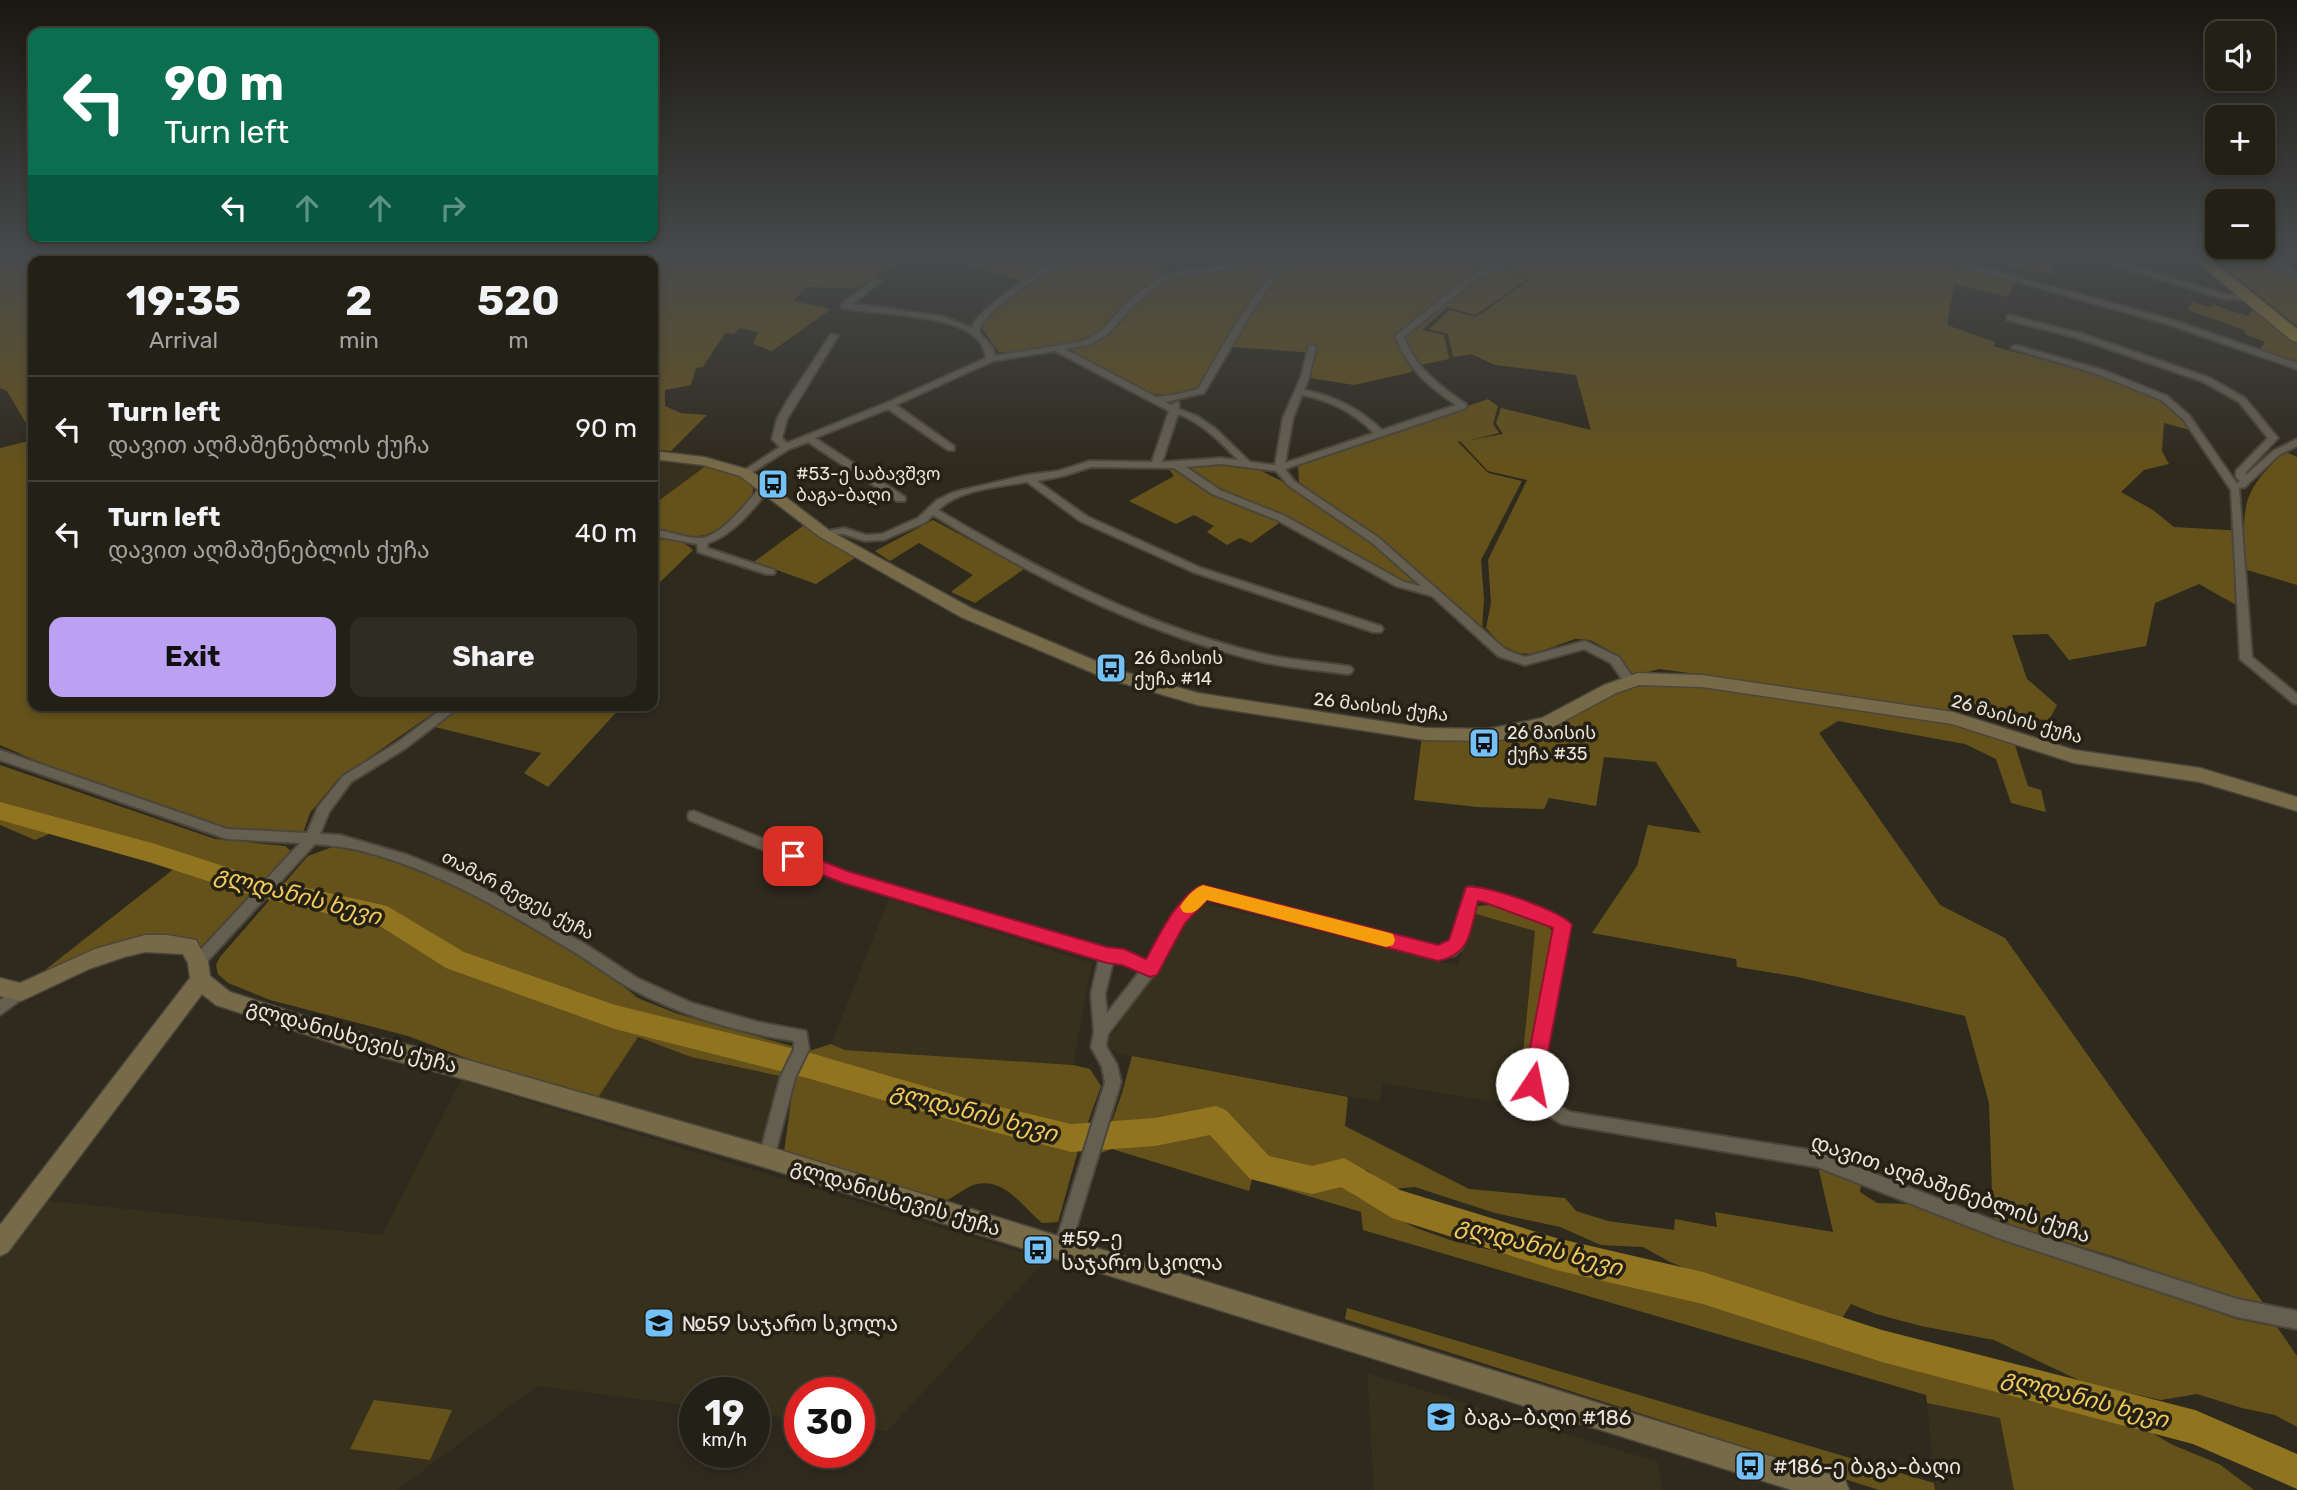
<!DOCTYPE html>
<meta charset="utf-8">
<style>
body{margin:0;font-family:Rubik,"Noto Sans Georgian",sans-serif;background:#2f2d23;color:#f1f3f6;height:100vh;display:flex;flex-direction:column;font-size:26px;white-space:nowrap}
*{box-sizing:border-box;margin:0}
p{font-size:23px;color:#a3a3a1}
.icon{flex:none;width:38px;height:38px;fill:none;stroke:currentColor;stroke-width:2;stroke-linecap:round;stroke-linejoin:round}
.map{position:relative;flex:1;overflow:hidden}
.panel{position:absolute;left:28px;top:256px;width:630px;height:455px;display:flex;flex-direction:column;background:#232016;border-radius:14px;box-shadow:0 4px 10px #0003,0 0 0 2px #403e35}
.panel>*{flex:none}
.top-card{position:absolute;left:28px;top:28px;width:630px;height:214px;border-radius:14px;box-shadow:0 4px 10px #0003,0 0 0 2px #403e35;background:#0b6e4f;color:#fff;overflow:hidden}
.tools{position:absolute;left:2205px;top:21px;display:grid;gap:14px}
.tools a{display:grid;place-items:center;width:70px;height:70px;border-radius:14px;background:#232016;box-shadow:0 4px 10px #0003,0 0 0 2px #403e35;font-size:35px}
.speed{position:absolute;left:679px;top:1377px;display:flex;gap:14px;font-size:35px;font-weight:700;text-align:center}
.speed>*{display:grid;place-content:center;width:91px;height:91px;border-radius:50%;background:#232016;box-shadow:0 4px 10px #0003,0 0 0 2px #403e35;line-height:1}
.speed small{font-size:18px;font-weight:400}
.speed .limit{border:10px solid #d22;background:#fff;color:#111}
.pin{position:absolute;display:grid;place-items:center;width:60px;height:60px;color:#fff;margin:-30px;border-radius:14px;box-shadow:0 4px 10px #0006}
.me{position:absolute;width:77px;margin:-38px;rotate:11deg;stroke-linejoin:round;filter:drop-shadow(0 0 5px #0008)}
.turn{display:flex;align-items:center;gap:24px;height:147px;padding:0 21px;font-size:32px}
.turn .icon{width:91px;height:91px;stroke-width:2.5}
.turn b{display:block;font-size:49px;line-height:60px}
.lanes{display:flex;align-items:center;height:66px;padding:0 21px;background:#0003;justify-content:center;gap:35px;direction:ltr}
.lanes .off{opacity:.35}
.eta{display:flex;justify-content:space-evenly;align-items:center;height:119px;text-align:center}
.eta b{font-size:42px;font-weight:700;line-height:49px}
.button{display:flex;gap:14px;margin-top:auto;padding:14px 21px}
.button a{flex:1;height:80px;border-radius:14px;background:#bca0f2;color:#111;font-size:28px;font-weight:700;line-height:80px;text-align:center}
.button a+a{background:#2f2d23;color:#f1f3f6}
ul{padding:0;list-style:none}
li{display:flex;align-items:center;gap:21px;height:105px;padding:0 21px;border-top:2px solid #403e35}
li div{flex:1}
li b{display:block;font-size:26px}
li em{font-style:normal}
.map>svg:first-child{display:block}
</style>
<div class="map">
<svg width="2297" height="1490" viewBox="0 0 2297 1490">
<rect width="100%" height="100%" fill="#2f2a1e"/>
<g fill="#37301d">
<polygon points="653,456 707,465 653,505"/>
<polygon points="889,899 1092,963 1073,1065 845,1050 831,1044"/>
<polygon points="1200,902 1458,966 1473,913 1535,931 1518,1105 1383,1084 1379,1102 1122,1054 1104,1047"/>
<polygon points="637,1037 691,1057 780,1076 763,1145 597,1099"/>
<polygon points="461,1080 1046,1260 887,1431 859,1427 859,1393 800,1393 800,1420 754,1414 754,1393 695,1393 695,1406 537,1386 397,1490 0,1490 0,1257 39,1200 382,1235"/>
<polygon points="1367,1373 1658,1462 1662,1490 1374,1490"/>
<polygon points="1927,1403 2001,1418 2014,1490 1935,1490"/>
</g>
<g fill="#65521b">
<polygon points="0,256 512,256 510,261 33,261 33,435 7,391 0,388"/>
<polygon points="527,256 909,256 856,288 806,287 793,301 831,309 772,351 753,344 758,332 739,328 734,334 725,333 703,367 696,368 691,385 665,390 665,406 681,413 707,415 671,451 653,449 653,261 524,261"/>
<polygon points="935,256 1058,256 1022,281"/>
<path d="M1071,256H1173C1162,277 1152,281 1135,295C1124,304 1116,318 1105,327C1085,344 1025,355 999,352L983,330V323L1008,300Z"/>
<path d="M1254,256L1288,258L1266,280L1196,389L1176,395L1152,394L1065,348C1073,347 1084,347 1091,343C1123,328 1138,291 1172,279C1203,267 1223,280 1254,256Z"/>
<polygon points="1299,256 1345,256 1383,262 1395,256 1507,256 1488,263 1527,280 1475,315 1447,307 1422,330 1444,335 1449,359 1411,367 1412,372 1354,385 1310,378 1317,353 1232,347 1280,271"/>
<path d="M1526,256H1952L1948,261L2014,282L2008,297L1954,284L1947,325L1995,342L1993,346L2091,373L2144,392L2162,400L2181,417L2190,430L2164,423L2162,451L2169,464L2144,470L2121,492L2153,510L2174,527L2244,531C2244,489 2257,481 2284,451L2297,457V585L2237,567L2238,606L2199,584L2155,603L2146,646L2069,660L2048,634L2012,635L2027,679L2057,705L2049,720C1918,711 1789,685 1659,669L1630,677L1620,656L1590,640L1575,639L1533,654L1519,653L1503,646L1486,628L1491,603L1488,560L1527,480L1488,471L1460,441L1458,442L1488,473L1522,481L1481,560L1484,599L1482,629L1472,633L1435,598L1405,589L1376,575L1306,528L1302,531L1282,521L1251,543L1240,538L1227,545L1207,532L1214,526L1194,515L1176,524L1129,501L1174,476L1166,465L1239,463C1263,467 1278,485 1302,486L1299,482L1298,464L1488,399L1498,406L1493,424L1499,433L1471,440L1503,434L1496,423L1501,408L1591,430L1576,375L1495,365L1471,354L1453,357L1448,334L1429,329L1450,310L1476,317L1530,280L1498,266Z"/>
<polygon points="1977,256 2025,256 2053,261 2054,273 2026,271"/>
<polygon points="2210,256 2258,256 2297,282 2297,326"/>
<polygon points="2192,302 2209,307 2214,305 2248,316 2254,308 2297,343 2297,364 2260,349 2265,342 2245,334 2244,330 2188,310"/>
<polygon points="33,440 33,705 445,705 337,780 310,813 303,833 214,828 53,768 0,745 0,448"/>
<path d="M707,465L737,471L753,483C757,506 719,536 697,536C682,537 667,530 653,527V505Z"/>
<polygon points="933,520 1024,569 975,603 951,592 973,575 919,543 890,561 875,551"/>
<polygon points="804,525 856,557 816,584 754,562"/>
<polygon points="662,539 679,539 693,550 653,589 653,545"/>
<polygon points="1678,682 1964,726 2014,742 2028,786 2041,790 2046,812 2011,803 1996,759 1965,744 1838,721 1819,733 1940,905 2005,938 2263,1303 2242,1301 2115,1257 1993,1220 1989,1103 1965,1016 1798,977 1737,967 1736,959 1592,933 1637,866 1648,825 1701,833 1656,762 1604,757 1596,806 1549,798 1544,809 1477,807 1414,800 1422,736 1479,739 1644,684"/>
<polygon points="463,705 620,705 622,706 548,787 524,773 541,753 435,727"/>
<polygon points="0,765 215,839 285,846 291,851 288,857 203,950 194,939 171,935 148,939 35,978 175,868 56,831 35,840 0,825"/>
<path d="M338,845C441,863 555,934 637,997L630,995L678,1014L795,1047L780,1076L691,1057L638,1037L597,1099L479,1063L408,1036L270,1000L228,983L218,974L216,965L220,957L308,856Z"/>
<polygon points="1492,905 1541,919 1554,933 1518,1105 1535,931 1473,913 1477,906"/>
<path d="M831,1044L845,1050L1073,1065L1090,1069L1101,1086L1079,1147L1058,1222L1042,1223C1023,1207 1005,1178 977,1184C967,1186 956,1196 947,1200L784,1152L794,1080L809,1051Z"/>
<polygon points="1132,1056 1348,1097 1345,1126 1469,1189 1565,1198 1576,1211 1608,1221 1674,1230 1675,1219 1717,1227 1715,1212 1833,1232 1818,1166 1855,1179 1861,1184 1860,1192 1877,1203 1910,1204 2236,1319 2277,1327 2297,1356 2297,1427 2275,1415 2242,1408 2197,1394 2161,1400 2087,1384 1994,1340 1921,1326 1876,1314 1851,1304 1839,1323 1823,1315 1750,1294 1670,1262 1643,1247 1601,1245 1560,1227 1495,1213 1415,1187 1392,1189 1367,1170 1348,1169 1332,1165 1328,1167 1337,1181 1355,1196 1416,1228 1453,1241 1582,1272 1699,1294 1750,1307 1882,1360 2033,1402 2126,1418 2173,1445 2219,1464 2254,1490 2014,1490 2000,1418 1927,1403 1926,1395 1363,1230 1361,1212 1252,1179 1249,1191 1112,1149 1101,1153 1122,1093"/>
<polygon points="1347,1308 1934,1483 1935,1490 1879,1490 1345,1319"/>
<polygon points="374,1400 452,1410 430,1460 350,1449"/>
</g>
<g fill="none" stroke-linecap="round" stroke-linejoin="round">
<polygon fill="#91741f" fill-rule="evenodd" points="0,802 152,843 254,876 387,906 464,952 615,1005 807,1052 975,1101 1071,1124 1155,1118 1216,1106 1226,1110 1269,1156 1312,1166 1344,1158 1400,1190 1556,1238 1703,1272 1882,1330 2195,1410 2297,1454 2297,1489 2193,1444 1882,1362 1703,1304 1556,1270 1392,1218 1341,1187 1312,1194 1250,1179 1210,1135 1155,1146 1071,1152 975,1127 807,1078 615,1029 446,968 380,926 254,896 152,863 0,820"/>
<g stroke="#4a463b" stroke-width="4">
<g id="street">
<path d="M1060,256H1070C1049,274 984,307 979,332L993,348L995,356L1084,341L1102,330L1129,300L1163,274L1225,266C1236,263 1242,256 1254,256L1240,267L1168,278L1135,304L1108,334L1089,345L1065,349L1156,397L1179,394L1198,389C1225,343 1250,293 1290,256H1299L1283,271L1258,302L1204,393L1165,402L1171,405L1176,402L1179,403V409L1197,416L1216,429L1250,462L1275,465L1283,418L1301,377L1309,345L1316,347L1309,377L1304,390C1335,396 1360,409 1382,430L1456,405C1428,386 1407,368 1395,336L1466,279L1508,256H1519L1471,283L1404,337C1416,369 1439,385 1466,404V408L1285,469L1294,481L1379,538L1506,650L1525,657L1585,641L1619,657L1636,682L1634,685H1626L1611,663L1584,649L1525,665L1498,656L1432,596L1396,586L1277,520L1212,494L1174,468L1091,467L1063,476L1037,481L1088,517L1201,568L1381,626L1383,629L1381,632H1373L1193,572L1080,521L1027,482C998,487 960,489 938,510C1039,570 1148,627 1263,654C1290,660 1319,662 1347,666L1351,667L1353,670L1351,673L1347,674C1319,670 1290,668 1263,662C1145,634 1035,578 933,515L926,522L884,540L865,541L843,534L821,536V532L844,528L866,535L882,534L918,518L937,500L954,492L1027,475L1058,471L1090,461L1152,462L1169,411L1055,351L993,361L896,405L954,446V450H948L888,409L815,438L905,497V501H897L808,442L789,449L748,475H742L740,473L780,447L772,439L777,419L787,401L831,334L838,336L787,419L782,438L787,443L886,403L986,358C985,349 980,340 973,335C948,315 875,314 842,308V304L875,279L882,281L852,304L942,316L972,328C976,309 1042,269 1060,256ZM1302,395C1330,400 1354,413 1374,433L1285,463L1293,418ZM1178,414C1202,423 1221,442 1238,460L1221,458L1162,462ZM1221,464L1276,471L1288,485L1371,542L1421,586L1404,582L1285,516L1220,490L1186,467Z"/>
<polygon points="1349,256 1392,256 1380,262"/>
<polygon points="2084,256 2097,256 2225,294 2250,297 2254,299 2250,301 2221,298"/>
<polygon points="2259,256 2269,256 2297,274 2297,280"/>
<polygon points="1951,259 2173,320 2297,363 2297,369 2167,324 1951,263"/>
<polygon points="2010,315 2083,334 2210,378 2245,398 2278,438 2246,472 2246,475 2273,451 2297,439 2297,446 2279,455 2249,483 2245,487 2239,488 2252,657 2297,694 2297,704 2293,703 2240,659 2231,490 2183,419 2161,400 2097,374 2011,348 2015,345 2103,370 2167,396 2189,415 2237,484 2240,481 2236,477 2236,471 2268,438 2239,402 2204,382 2077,338 2007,320 2007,316"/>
<path d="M766,484L771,487C755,507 734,535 708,543L707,548L774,570L775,572L774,574H766L698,552L697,544L660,537L653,540V532L658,530C672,532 687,539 701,538C722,536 749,500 762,485Z"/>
<path d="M447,705H462L406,748L351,782L329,812L320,834L340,835L408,855L471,881L585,944L637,978L692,1003L758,1022L806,1031L809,1049L795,1078L773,1162L767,1165L761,1162L759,1157L780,1078L794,1049V1041C736,1032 679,1015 628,987C609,976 592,963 574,952C501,908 400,848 315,844L203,966L198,968L193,966L191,962L193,958L300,843L227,839L0,760V750L227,829L307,833L318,807L343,776L398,742Z"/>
<path d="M694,811L846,872L1107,949L1124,951L1147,961L1173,914L1198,888L1203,887L1438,947L1446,946L1451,941L1465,892L1467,888L1472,887C1492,893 1561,911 1570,925L1540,1083L1548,1100L1570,1112L1817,1151L1998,1222L2237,1299L2297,1311V1329L2237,1317L1998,1238L1817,1167L1562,1124L1538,1110L1524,1084L1556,928L1545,922L1477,899L1462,948L1455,955L1438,959L1206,898L1183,922L1155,973L1108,1034L1106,1046L1117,1065L1121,1082L1070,1248L1068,1254L1062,1256L1056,1254L1054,1248L1105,1082L1102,1067L1091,1047L1094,1032L1091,994L1099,959L838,880L689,820L688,816L689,812ZM1113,962L1122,963L1140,971L1107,1013L1105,994Z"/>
<polygon points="21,986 26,988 28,992 26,996 0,1015 0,1000"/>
</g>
</g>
<g stroke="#4a463b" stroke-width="3">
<g id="secondary">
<polygon points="512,256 523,256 522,261 510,261"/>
<polygon points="653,451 704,457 750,470 830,531 973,609 1117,670 1198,693 1425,728 1488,729 1542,718 1604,685 1638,673 1702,675 1953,712 2074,750 2200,768 2297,797 2297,811 2200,782 2074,763 1952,724 1702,687 1639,685 1616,693 1553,727 1509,739 1488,741 1425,740 1198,705 1105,678 961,617 820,537 740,476 703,465 653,459"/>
<polygon points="145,935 167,935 196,940 208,962 210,976 230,992 345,1029 471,1061 767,1146 1835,1476 1845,1480 1849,1490 1792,1490 767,1168 471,1081 345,1047 216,1005 202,994 8,1252 0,1256 0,1225 190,978 188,963 183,954 145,952 124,957 89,969 21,1001 0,996 0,978 20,983 95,949"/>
</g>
</g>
<g stroke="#4a463b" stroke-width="3">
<polygon id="highway" points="2190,256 2206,256 2297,329 2297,342 2291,340"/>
</g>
<use href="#street" fill="#655f51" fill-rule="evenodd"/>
<use href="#secondary" fill="#776a48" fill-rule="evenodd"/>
<use href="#highway" fill="#a28433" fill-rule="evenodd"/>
</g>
<linearGradient id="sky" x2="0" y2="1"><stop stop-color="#1a1710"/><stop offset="0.55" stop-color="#474a4c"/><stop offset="1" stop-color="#474a4c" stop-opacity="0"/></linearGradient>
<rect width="2297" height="465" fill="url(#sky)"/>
<path fill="#e11d48" stroke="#92132f" stroke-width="2" d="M793,849L847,871L1107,947L1124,949L1146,959C1159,936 1178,894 1203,885L1438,945L1449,940L1466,887C1480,882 1565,912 1572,925L1542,1084L1540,1090L1532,1093L1525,1090L1523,1084L1553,928L1486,903L1478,901C1470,930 1472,954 1438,961L1207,900L1185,923L1157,975L1150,977L1122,965L1107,963L843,883L787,861L785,856L787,851Z"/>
<path fill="#f59e0b" d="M1203,885L1386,932L1393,934L1395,940L1393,945L1386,947L1207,900C1199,908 1194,916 1183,912L1180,907C1185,898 1194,888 1203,885Z"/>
<defs>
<g id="bus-square" transform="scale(1.575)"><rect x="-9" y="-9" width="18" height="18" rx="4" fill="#73c1f6" stroke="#252014"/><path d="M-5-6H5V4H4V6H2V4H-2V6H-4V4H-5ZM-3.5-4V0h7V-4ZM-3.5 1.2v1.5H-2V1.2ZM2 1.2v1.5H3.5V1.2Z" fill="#111"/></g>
<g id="school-square" transform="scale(1.575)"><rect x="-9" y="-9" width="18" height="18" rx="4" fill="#73c1f6" stroke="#252014"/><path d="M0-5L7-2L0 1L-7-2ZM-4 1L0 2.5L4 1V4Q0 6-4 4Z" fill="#111"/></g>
</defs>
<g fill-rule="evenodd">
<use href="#bus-square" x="773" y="484"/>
<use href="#bus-square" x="1111" y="668"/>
<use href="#bus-square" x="1484" y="743"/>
<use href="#bus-square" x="1038" y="1250"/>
<use href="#school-square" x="659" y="1323"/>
<use href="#school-square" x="1441" y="1417"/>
<use href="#bus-square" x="1750" y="1466"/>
</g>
<g text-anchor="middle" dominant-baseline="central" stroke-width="7" stroke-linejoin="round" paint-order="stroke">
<g font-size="18" fill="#eae6de" stroke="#252014" text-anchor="start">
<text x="796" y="474">#53-ე საბავშვო<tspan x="796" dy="21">ბაგა-ბაღი</tspan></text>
<text x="1134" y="658">26 მაისის<tspan x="1134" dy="21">ქუჩა #14</tspan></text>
<text x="1507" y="733">26 მაისის<tspan x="1507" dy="21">ქუჩა #35</tspan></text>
</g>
<g font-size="18" fill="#eae6de" stroke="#252014">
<text transform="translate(1381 707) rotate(7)">26 მაისის ქუჩა</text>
<text transform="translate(2017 719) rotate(16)">26 მაისის ქუჩა</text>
<text transform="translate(518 895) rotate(28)">თამარ მეფეს ქუჩა</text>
</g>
<g font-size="21" fill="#eae6de" stroke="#252014">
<text transform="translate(352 1036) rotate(16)">გლდანისხევის ქუჩა</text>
<text transform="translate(1951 1188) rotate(19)">დავით აღმაშენებლის ქუჩა</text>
<text transform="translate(896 1197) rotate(17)">გლდანისხევის ქუჩა</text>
</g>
<g font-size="21" fill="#eae6de" stroke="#252014" text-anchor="start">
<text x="1061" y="1238">#59-ე<tspan x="1061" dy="24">საჯარო სკოლა</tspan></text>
<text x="682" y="1323">№59 საჯარო სკოლა</text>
<text x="1464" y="1417">ბაგა–ბაღი #186</text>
<text x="1773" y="1466">#186-ე ბაგა-ბაღი</text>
</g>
<g font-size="23" font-style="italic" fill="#f3ca5d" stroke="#252014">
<text transform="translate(298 895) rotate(15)">გლდანის ხევი</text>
<text transform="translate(974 1112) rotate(15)">გლდანის ხევი</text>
<text transform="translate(1539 1246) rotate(15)">გლდანის ხევი</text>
<text transform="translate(2085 1398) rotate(15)">გლდანის ხევი</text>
</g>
</g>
</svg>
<div class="tools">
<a><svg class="icon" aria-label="sound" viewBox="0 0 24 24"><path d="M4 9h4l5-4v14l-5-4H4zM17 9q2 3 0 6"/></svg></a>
<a>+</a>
<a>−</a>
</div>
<div class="speed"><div>19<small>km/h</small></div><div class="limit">30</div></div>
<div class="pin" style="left:793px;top:856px;background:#d93025"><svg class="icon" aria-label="arrive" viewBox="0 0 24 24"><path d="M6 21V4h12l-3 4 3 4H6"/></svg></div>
<svg class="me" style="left:1532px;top:1084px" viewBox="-20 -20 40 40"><circle r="19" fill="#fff"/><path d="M0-13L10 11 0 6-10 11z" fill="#e11d48"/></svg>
<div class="top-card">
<div class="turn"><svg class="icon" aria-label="left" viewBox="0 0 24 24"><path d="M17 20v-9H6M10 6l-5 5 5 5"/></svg><div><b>90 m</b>Turn left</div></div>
<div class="lanes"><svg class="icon" aria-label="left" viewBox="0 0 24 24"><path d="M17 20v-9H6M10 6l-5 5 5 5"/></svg><svg class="icon off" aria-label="ahead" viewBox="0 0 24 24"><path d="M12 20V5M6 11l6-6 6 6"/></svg><svg class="icon off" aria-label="ahead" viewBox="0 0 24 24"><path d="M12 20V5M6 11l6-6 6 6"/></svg><svg class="icon off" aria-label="right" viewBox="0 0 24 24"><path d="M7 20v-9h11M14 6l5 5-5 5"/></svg></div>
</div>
<section class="panel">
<div class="eta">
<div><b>19:35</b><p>Arrival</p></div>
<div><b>2</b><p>min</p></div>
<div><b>520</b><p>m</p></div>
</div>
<ul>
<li><svg class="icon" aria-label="left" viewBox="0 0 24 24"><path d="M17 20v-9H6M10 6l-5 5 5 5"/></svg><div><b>Turn left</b><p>დავით აღმაშენებლის ქუჩა</p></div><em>90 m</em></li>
<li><svg class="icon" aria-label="left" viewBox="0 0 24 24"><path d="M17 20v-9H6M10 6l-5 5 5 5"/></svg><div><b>Turn left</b><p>დავით აღმაშენებლის ქუჩა</p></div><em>40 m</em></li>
</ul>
<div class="button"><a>Exit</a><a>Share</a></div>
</section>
</div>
